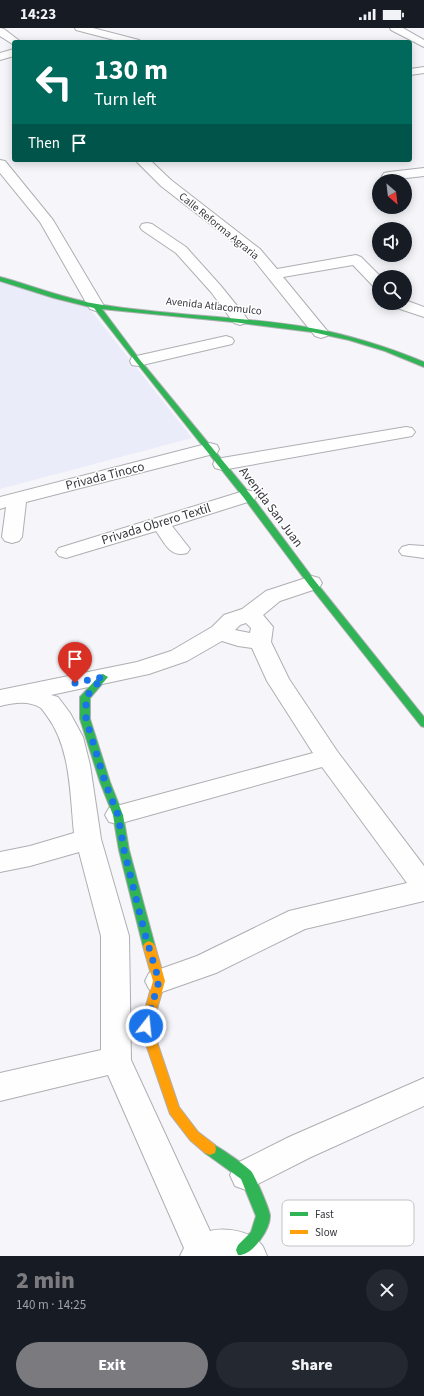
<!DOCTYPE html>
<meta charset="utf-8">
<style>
body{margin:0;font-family:"Source Sans 3",sans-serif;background:#242831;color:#f1f3f6;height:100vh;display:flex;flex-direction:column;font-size:15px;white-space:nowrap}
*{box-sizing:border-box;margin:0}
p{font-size:13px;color:#9ea1a6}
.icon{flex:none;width:22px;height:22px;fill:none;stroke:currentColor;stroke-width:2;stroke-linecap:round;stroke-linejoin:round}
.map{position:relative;height:1228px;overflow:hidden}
.details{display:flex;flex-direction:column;background:#171b24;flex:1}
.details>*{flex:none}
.top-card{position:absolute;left:12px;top:12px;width:400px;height:122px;border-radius:4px;box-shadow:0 2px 10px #0003;background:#00695c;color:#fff;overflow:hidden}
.needle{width:26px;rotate:152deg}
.controls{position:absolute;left:372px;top:146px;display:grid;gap:8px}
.controls a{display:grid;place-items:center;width:40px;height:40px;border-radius:50%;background:#171b24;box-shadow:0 2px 10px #0003;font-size:20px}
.pin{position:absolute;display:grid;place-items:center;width:34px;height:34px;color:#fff;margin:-41px -17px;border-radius:50% 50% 50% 0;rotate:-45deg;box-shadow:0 0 4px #0007}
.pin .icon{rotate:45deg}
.me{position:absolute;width:44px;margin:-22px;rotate:16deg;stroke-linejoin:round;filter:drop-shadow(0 0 3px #0008)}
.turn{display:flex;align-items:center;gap:14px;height:84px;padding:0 16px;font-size:18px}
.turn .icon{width:52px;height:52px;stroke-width:2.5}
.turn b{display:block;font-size:28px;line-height:34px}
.then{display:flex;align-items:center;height:38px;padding:0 16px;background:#0003;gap:8px;font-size:15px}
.round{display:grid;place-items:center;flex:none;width:42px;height:42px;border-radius:21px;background:#242831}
.head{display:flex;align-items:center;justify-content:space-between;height:68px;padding:0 16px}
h1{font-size:24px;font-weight:800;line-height:30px;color:#7a7a7f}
.button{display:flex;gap:8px;margin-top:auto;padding:8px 16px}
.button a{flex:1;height:46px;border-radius:24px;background:#7a7a7f;color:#fff;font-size:16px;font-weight:800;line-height:46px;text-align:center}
.button a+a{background:#242831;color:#f1f3f6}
.status{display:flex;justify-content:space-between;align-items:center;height:28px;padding:0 20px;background:#171b24;direction:ltr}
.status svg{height:11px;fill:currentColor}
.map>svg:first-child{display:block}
</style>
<div class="status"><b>14:23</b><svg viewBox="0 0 49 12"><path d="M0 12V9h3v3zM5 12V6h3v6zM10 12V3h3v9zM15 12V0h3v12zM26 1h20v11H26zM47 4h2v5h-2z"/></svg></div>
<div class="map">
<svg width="424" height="1228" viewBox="0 0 424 1228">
<rect width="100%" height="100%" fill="#f5f5fa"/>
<polygon fill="#ebecf9" points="0,250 84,274 192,410 0,461"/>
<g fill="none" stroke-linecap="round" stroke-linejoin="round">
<g stroke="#aeafb2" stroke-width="2">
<g id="street">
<polygon points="0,0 4,1 21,14 14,14 14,17 0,8"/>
<polygon points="75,0 93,0 139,12 141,14 122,14 76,2"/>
<polygon points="390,0 403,0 424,12 424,19 391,2"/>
<polygon points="14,21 14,28 0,32 0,25"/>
<polygon points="424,39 424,45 410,47 410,41"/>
<polygon points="0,132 5,133 53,192 104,278 102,281 96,283 90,281 88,278 40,194 0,145"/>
<polygon points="135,132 150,132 171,152 260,221 277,241 356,227 361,229 381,249 379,249 379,261 374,259 353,237 283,249 329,305 327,308 321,310 315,308 250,227 161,158"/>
<polygon points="424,140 424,148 389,152 384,151 382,148 384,145 389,144"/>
<polygon points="147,195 152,196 186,219 221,258 246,289 248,292 246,295 240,297 234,295 211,264 176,225 142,202 140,199 142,196"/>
<polygon points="405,272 424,279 424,289 391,278 389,275 405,275"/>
<polygon points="226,308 232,310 234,313 232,316 138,338 132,337 130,333 132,329"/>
<polygon points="406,399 412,400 415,404 412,408 222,442 215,440 213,436 215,432 222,430"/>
<polygon points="210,415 217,417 219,421 217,425 26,474 22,509 19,513 12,515 5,513 2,509 6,479 0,481 0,469"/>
<path d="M247,462L254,464L257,468L254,472L172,498L190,521L187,525C170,530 165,515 156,503L66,530L59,528L56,524L59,520Z"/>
<polygon points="409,517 424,518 424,530 402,527 399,523 402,519"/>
<path d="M312,548L319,550L322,555L319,560L280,573L263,587L273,599L271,614L289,651L337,723L424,838V873L305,901L216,945L159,965L149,961L145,953L149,945L197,928L289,883L407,855L322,739L118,796L109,794L105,787L109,780L313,725L267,653L252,620L238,618L222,613L187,633L149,646L51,667L58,669L70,685L83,709L90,737L101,811L129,908L131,1032L210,1203C225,1199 251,1203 261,1216C264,1219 265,1224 267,1228H180L184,1220L108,1047L0,1073V1045L101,1022V908L79,824L30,838L0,844V824L30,818L74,805C70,767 71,720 47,688C45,685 43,682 41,680C28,672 14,675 0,678V662L137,634L171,623L212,599L224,587L242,581L266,563ZM246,595L251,600L250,605L235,602L240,597Z"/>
<polygon points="424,1050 424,1078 311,1129 246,1162 235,1158 230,1147 235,1136 289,1109"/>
</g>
</g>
<g stroke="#aeafb2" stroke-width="2">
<g id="fast">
<path d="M0,249C34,258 67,272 103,277C172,288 242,288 311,300C350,307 387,319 424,334V339L385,323L349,312L312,304L233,294L102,281L140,332L250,466L315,553L424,689V699L421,698L309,557L244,470L136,334L94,280L54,270L0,253Z"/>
<polygon points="103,646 108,649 90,670 90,691 110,754 123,787 129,822 155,918 153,921 149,923 145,921 143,918 119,822 113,787 100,754 80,691 80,669 100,647"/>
<path d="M210,1115C218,1118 245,1137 251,1143C255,1148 270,1182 270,1188C270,1201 253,1228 238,1227L236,1222L238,1217L251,1204L256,1188L241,1151L205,1125L204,1121L205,1117Z"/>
</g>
</g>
<g stroke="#aeafb2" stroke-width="2">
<polygon id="slow" points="149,913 153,915 155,918 165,953 152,999 179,1079 198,1104 215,1117 216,1121 215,1125 210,1127 205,1125 190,1112 170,1086 140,999 153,953 143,918 145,915"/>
</g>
<use href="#street" fill="#fefefe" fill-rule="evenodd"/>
<use href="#fast" fill="#30b455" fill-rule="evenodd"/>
<use href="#slow" fill="#ff9f0a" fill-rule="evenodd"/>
</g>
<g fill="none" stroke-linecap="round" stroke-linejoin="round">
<polyline stroke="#1a73e8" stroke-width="7" stroke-dasharray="0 12.6" points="75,655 103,649 86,669 86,691 105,754 118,787 124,822 145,906 159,953 146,998"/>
</g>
<g text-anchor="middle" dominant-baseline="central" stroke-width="3" stroke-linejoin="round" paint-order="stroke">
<g font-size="11" fill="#37383d" stroke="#fff">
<text transform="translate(219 198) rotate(39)">Calle Reforma Agraria</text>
<text transform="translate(214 278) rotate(6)">Avenida Atlacomulco</text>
</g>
<g font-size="13" fill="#37383d" stroke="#fff">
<text transform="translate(105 448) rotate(-14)">Privada Tinoco</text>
<text transform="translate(271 479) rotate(53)">Avenida San Juan</text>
<text transform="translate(156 496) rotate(-17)">Privada Obrero Textil</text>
</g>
</g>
<rect x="282" y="1172" width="132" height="46" rx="6" fill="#fff" stroke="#c3c3c5" stroke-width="1"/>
<rect x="290" y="1184" width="18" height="4" fill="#30b455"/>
<rect x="290" y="1202" width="18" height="4" fill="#ff9f0a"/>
<g font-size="11" fill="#37383d">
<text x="315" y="1190">Fast</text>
<text x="315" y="1208">Slow</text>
</g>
</svg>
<div class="controls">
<a><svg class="needle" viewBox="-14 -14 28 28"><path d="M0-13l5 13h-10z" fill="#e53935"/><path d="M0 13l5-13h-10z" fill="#9ea1a6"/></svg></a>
<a><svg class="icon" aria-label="sound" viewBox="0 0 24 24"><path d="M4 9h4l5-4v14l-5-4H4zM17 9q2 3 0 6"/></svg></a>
<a><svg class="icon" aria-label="search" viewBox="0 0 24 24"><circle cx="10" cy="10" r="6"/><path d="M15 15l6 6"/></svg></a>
</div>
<div class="pin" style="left:75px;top:655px;background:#d93025"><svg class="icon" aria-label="arrive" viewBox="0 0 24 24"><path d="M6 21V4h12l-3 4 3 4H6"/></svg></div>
<svg class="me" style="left:146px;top:998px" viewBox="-20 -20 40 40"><circle r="17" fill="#1a73e8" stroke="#fff" stroke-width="3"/><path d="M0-11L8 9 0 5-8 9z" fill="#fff"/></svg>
<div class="top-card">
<div class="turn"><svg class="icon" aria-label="left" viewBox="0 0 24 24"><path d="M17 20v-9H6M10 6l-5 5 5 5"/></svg><div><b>130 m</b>Turn left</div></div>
<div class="then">Then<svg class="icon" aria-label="arrive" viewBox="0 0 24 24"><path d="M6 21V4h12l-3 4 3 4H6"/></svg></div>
</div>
</div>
<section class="details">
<div class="head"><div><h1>2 min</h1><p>140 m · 14:25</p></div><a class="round"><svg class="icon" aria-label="close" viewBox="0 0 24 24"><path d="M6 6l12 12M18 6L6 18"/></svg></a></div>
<div class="button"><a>Exit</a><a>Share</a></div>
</section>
